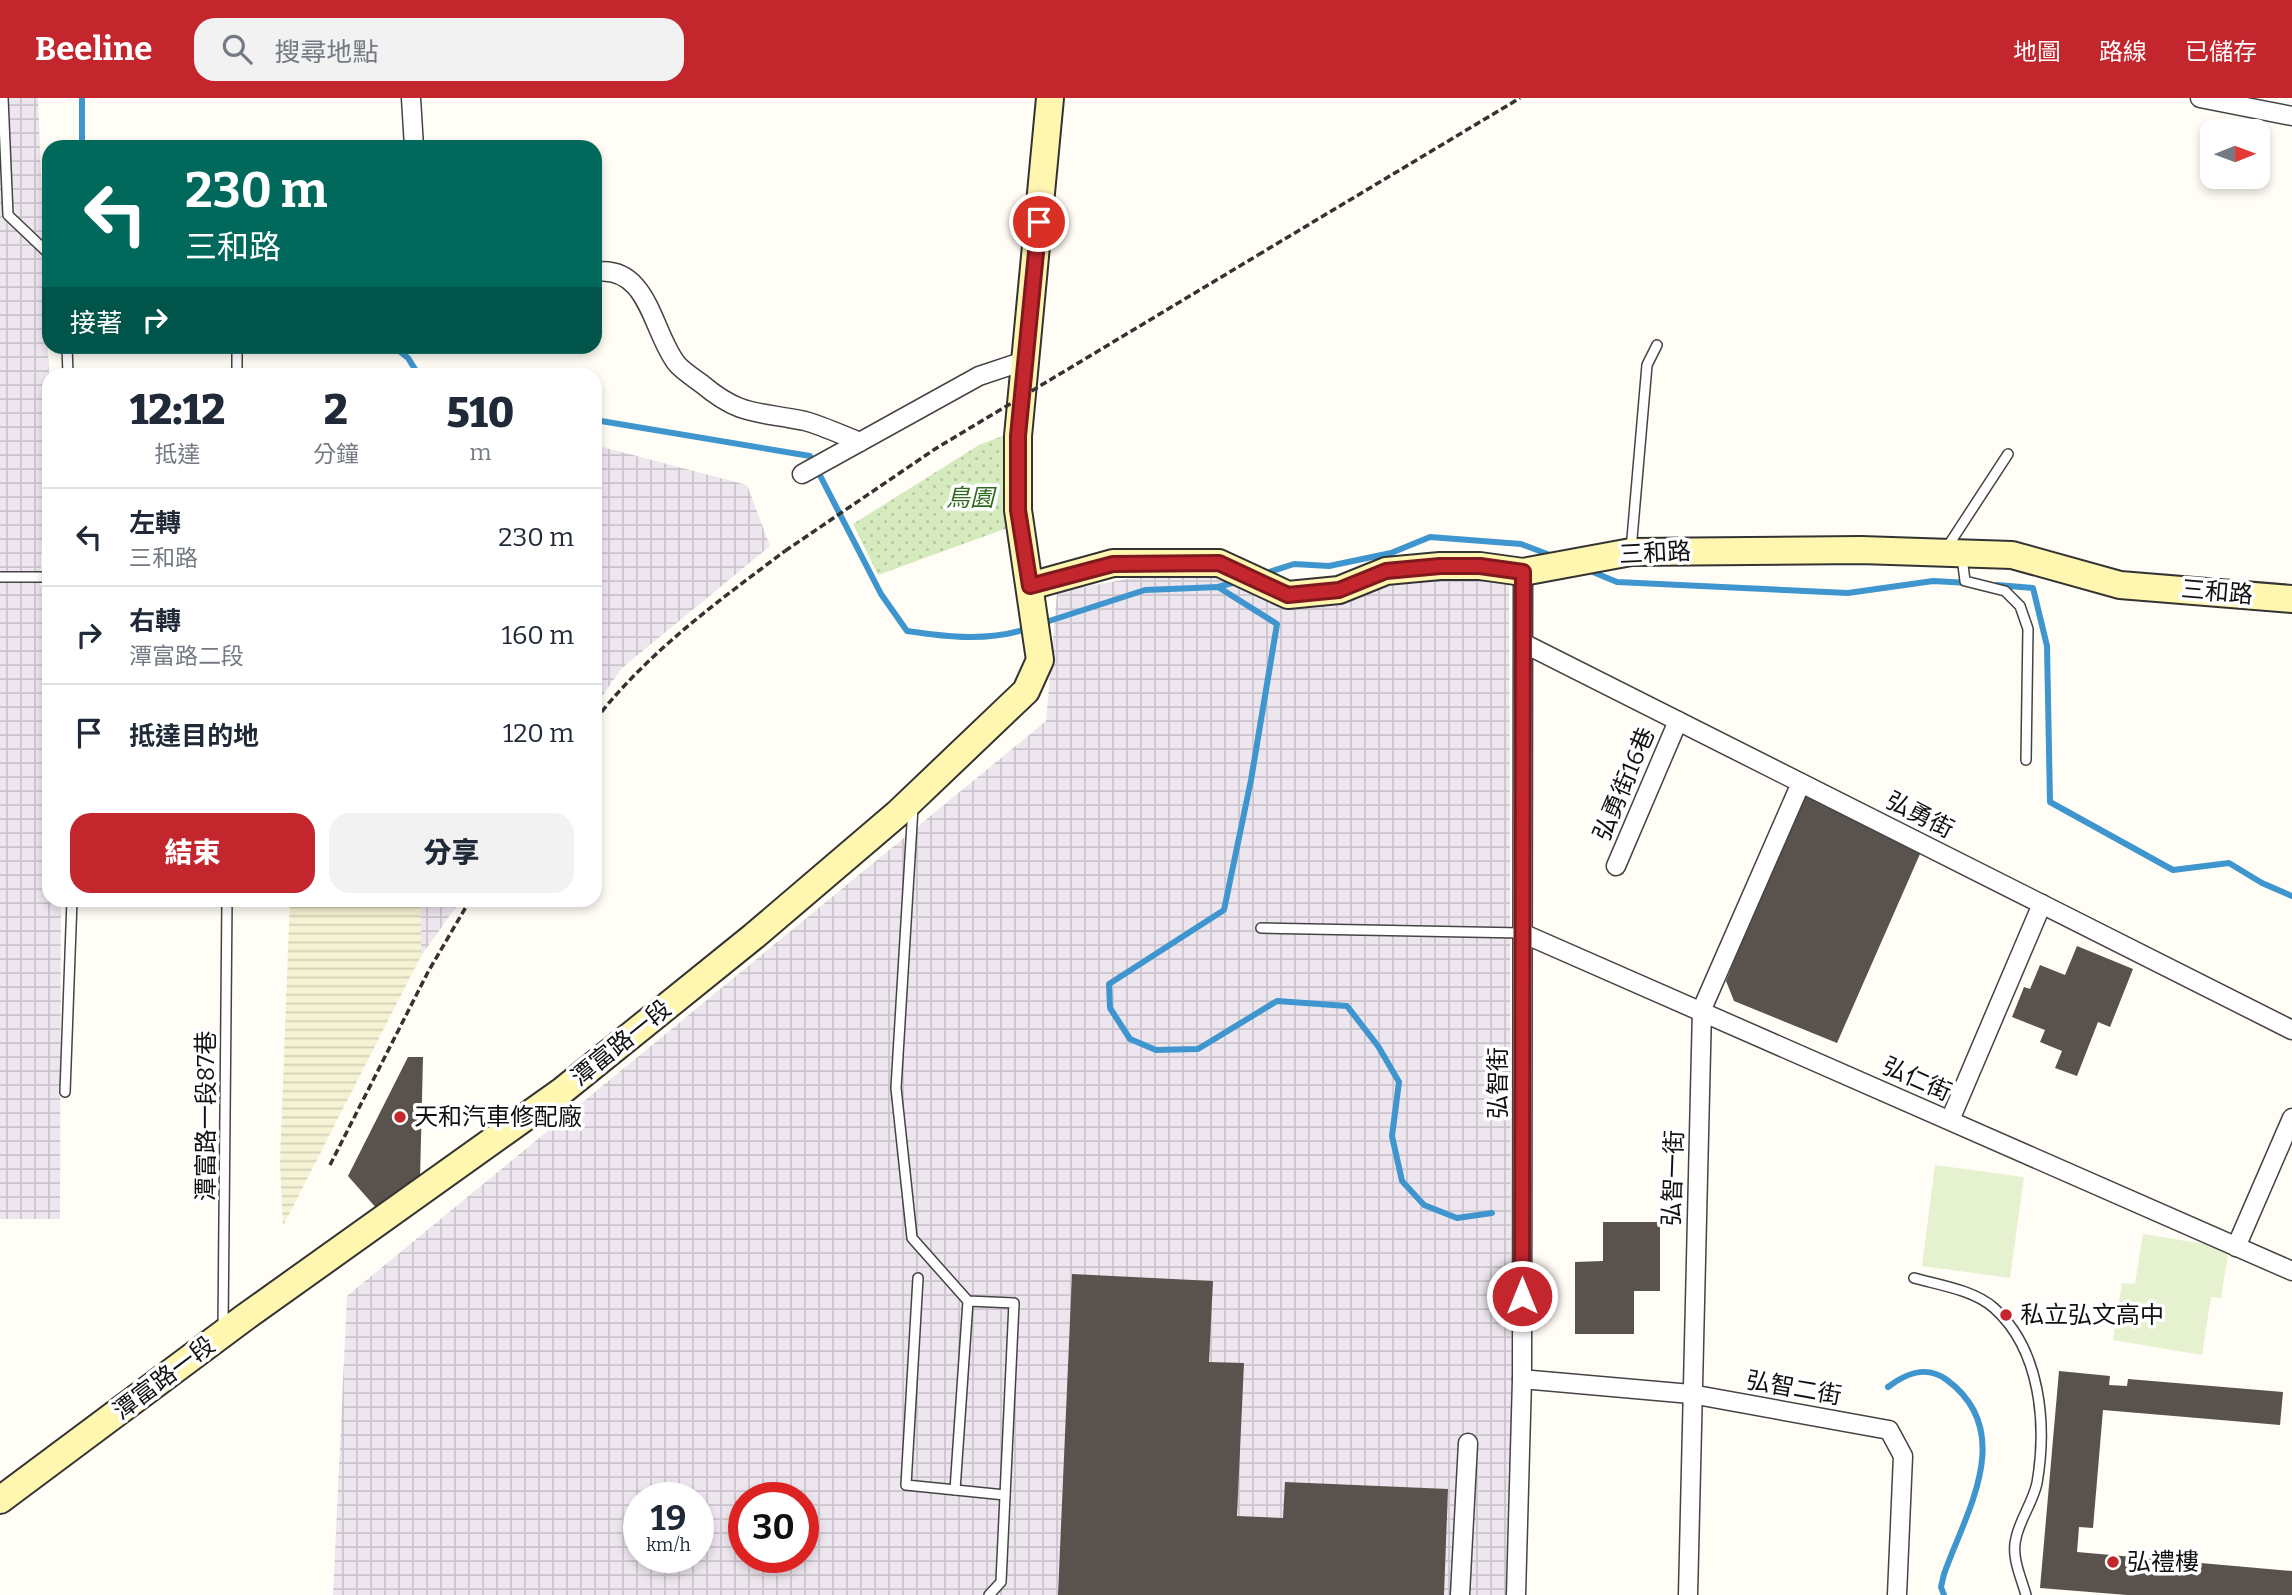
<!DOCTYPE html>
<html lang="zh-TW">
<meta charset="utf-8">
<style>
body{margin:0;font-family:Bitter,"Noto Sans TC",serif;background:#f2f2f3;color:#1f2937;height:100vh;display:flex;flex-direction:column;font-size:26px;white-space:nowrap}
*{box-sizing:border-box;margin:0}
p{font-size:23px;color:#747a83}
.icon{flex:none;width:38px;height:38px;fill:none;stroke:currentColor;stroke-width:2;stroke-linecap:round;stroke-linejoin:round}
.map{position:relative;flex:1;overflow:hidden}
.details{position:absolute;left:42px;top:270px;width:560px;height:539px;display:flex;flex-direction:column;background:#fff;border-radius:21px;box-shadow:0 4px 10px #0003}
.details>*{flex:none}
.hud{position:absolute;left:42px;top:42px;width:560px;height:214px;border-radius:21px;box-shadow:0 4px 10px #0003;background:#00695c;color:#fff;overflow:hidden}
.needle{width:46px;rotate:89deg}
.controls{position:absolute;left:2200px;top:21px;display:grid;gap:14px}
.controls a{display:grid;place-items:center;width:70px;height:70px;border-radius:14px;background:#fff;box-shadow:0 4px 10px #0003;font-size:35px}
.speed{position:absolute;left:623px;top:1384px;display:flex;gap:14px;font-size:35px;font-weight:700;text-align:center}
.speed>*{display:grid;place-content:center;width:91px;height:91px;border-radius:50%;background:#fff;box-shadow:0 4px 10px #0003;line-height:1}
.speed small{font-size:18px;font-weight:400}
.speed .limit{border:10px solid #d22;background:#fff;color:#111}
.pin{position:absolute;display:grid;place-items:center;width:60px;height:60px;color:#fff;margin:-30px;border:4px solid #fff;border-radius:50%;box-shadow:0 2px 7px #0007}
.me{position:absolute;width:77px;margin:-38px;rotate:0deg;stroke-linejoin:round;filter:drop-shadow(0 0 5px #0008)}
.turn{display:flex;align-items:center;gap:24px;height:147px;padding:0 28px;font-size:32px}
.turn .icon{width:91px;height:91px;stroke-width:2.5}
.turn b{display:block;font-size:49px;line-height:60px}
.then{display:flex;align-items:center;height:66px;padding:0 28px;background:#0003;gap:14px;font-size:26px}
.eta{display:flex;justify-content:space-evenly;align-items:center;height:119px;text-align:center}
.eta b{font-size:42px;font-weight:800;line-height:49px}
.button{display:flex;gap:14px;margin-top:auto;padding:14px 28px}
.button a{flex:1;height:80px;border-radius:21px;background:#c4262e;color:#fff;font-size:28px;font-weight:800;line-height:80px;text-align:center}
.button a+a{background:#f2f2f3;color:#1f2937}
ul{padding:0;list-style:none}
li{display:flex;align-items:center;gap:21px;height:98px;padding:0 28px;border-top:2px solid #e0e1e3}
li div{flex:1}
li b{display:block;font-size:26px}
li em{font-style:normal}
header{display:flex;align-items:center;gap:42px;box-sizing:border-box;height:98px;padding:0 35px;background:#c4262e;color:#fff}
header strong{font-size:33px}
nav{display:flex;gap:38px;margin-inline-start:auto;font-size:24px}
.search{width:490px;height:63px;background:#f2f2f3;display:flex;align-items:center;gap:18px;box-sizing:border-box;padding:0 24px;border-radius:21px;color:#747a83;font-size:26px}
.map>svg:first-child{display:block}
</style>
<header>
<strong>Beeline</strong>
<div class="search"><svg class="icon" aria-label="search" viewBox="0 0 24 24"><circle cx="10" cy="10" r="6"/><path d="M15 15l6 6"/></svg>搜尋地點</div>
<nav><a>地圖</a><a>路線</a><a>已儲存</a></nav>
</header>
<div class="map">
<svg width="2292" height="1497" viewBox="0 0 2292 1497">
<defs>
<pattern id="industrial-grid" width="8" height="8" patternUnits="userSpaceOnUse" patternTransform="scale(1.75)"><rect width="8" height="8" fill="#eee6ef"/><path d="M0 4h8M4 0v8" fill="none" stroke="#cbc4cc"/></pattern>
<pattern id="farmland-rules" width="6" height="5" patternUnits="userSpaceOnUse" patternTransform="scale(1.75)"><rect width="6" height="5" fill="#f6f3d4"/><path d="M0 2.5h6" fill="none" stroke="#d2cfb5"/></pattern>
<pattern id="park-dots" width="8" height="8" patternUnits="userSpaceOnUse" patternTransform="scale(1.75)"><rect width="8" height="8" fill="#d5ebbd"/><path d="M2 2h.1M6 6h.1" fill="none" stroke="#b6c8a1" stroke-width="1.8" stroke-linecap="round"/></pattern>
</defs>
<rect width="100%" height="100%" fill="#fffdf5"/>
<g fill="url(#industrial-grid)" fill-rule="evenodd">
<polygon points="0,0 38,0 49,280 40,487 49,496 49,802 61,802 60,1121 0,1121"/>
<polygon points="595,347 747,387 770,448 622,570 595,608"/>
<path d="M1198,468L1299,511L1430,476L1509,483L1512,1497H333L347,1198L1046,623L1057,494ZM639,1400H698V1460H639ZM744,1400H803V1460H744Z"/>
<polygon points="421,802 461,802 421,858"/>
</g>
<polygon fill="url(#farmland-rules)" points="290,802 421,802 421,858 283,1128 280,1063"/>
<polygon fill="url(#park-dots)" points="1010,335 1010,429 878,477 853,426 979,347"/>
<g fill="#e6f2cf">
<polygon points="1935,1067 2024,1079 2010,1180 1922,1168"/>
<polygon points="2143,1136 2229,1150 2221,1200 2211,1199 2202,1257 2113,1242 2122,1185 2135,1186"/>
</g>
<g fill="none" stroke-linecap="round" stroke-linejoin="round">
<g stroke="#3f96cf" stroke-width="6">
<polyline points="82,49 82,0"/>
<polyline points="289,248 330,248"/>
<polyline points="393,248 408,260 418,276"/>
<path d="M595,322L810,358L881,496L907,533C947,539 990,544 1029,530"/>
<polyline points="1588,472 1617,484 1848,495 1933,483 1969,485"/>
<polyline points="1263,476 1294,466 1329,468 1391,455 1430,439 1521,446 1555,459"/>
<polyline points="1997,487 2033,490 2047,548 2050,704 2173,772 2229,765 2262,785 2292,798"/>
<polyline points="1218,489 1239,483"/>
<polyline points="1043,525 1145,492 1218,489 1277,526 1251,682 1224,812 1109,886 1110,910 1130,941 1156,952 1198,951 1277,903 1347,908 1378,948 1399,984 1392,1038 1402,1083 1424,1107 1457,1120 1492,1115"/>
<path d="M1888,1289C1905,1276 1926,1266 1947,1282C2017,1334 1966,1414 1944,1476L1941,1489L1944,1497"/>
</g>
</g>
<g fill="#5a524d">
<polygon points="1819,691 1927,740 1837,945 1734,903 1726,883 1800,697"/>
<polygon points="2077,848 2133,871 2110,929 2098,924 2077,978 2055,970 2062,953 2040,944 2045,932 2012,919 2024,889 2030,891 2040,867 2065,877"/>
<polygon points="408,959 423,959 420,1081 378,1112 348,1078"/>
<polygon points="1603,1124 1660,1124 1660,1193 1634,1193 1634,1236 1575,1236 1575,1164 1603,1163"/>
<polygon points="1072,1176 1213,1183 1209,1264 1244,1265 1237,1418 1283,1420 1285,1384 1448,1391 1444,1497 1058,1497"/>
<polygon points="2059,1273 2110,1278 2109,1287 2127,1288 2128,1281 2283,1294 2280,1327 2103,1312 2093,1430 2079,1429 2077,1454 2292,1473 2292,1497 2127,1497 2040,1490"/>
</g>
<g fill="none" stroke-linecap="round" stroke-linejoin="round">
<g stroke="#444" stroke-width="12">
<g id="lane">
<polyline points="3,0 8,117 49,156"/>
<polyline points="67,248 68,276"/>
<polyline points="237,276 237,252"/>
<polyline points="1946,451 2008,356"/>
<polyline points="1631,452 1647,267 1657,247"/>
<polyline points="1962,459 1965,483 2005,493 2020,508 2028,531 2026,662"/>
<polyline points="0,479 49,479"/>
<polyline points="913,709 896,990 912,1140 968,1203 1014,1205 1001,1484 989,1497"/>
<polyline points="1261,830 1522,835"/>
<polyline points="65,994 72,802"/>
<polyline points="918,1180 906,1387 1005,1397"/>
<path d="M1914,1180C1939,1187 1974,1192 1994,1210C2041,1252 2047,1327 2037,1385C2033,1404 2020,1421 2016,1440C2011,1459 2021,1479 2026,1497"/>
<polyline points="223,1230 227,802"/>
<polyline points="955,1392 968,1203"/>
</g>
</g>
<g stroke="#444" stroke-width="21">
<g id="street">
<polyline points="411,0 414,49"/>
<polyline points="2200,0 2292,18"/>
<path d="M595,174C649,166 652,235 677,266C683,273 694,280 702,286C741,319 758,313 805,323C823,328 842,337 860,344"/>
<polyline points="802,376 979,278 1024,263"/>
<polyline points="1525,546 2292,932"/>
<polyline points="1616,768 1678,623"/>
<polyline points="1522,835 2292,1173"/>
<polyline points="1950,1022 2042,806"/>
<polyline points="2236,1149 2292,1020"/>
<polyline points="1522,1281 1691,1296 1889,1332 1903,1358 1897,1497"/>
<polyline points="1460,1497 1468,1345"/>
<polyline points="1516,1497 1522,1281 1523,474"/>
<polyline points="1688,1497 1702,911 1801,685"/>
</g>
</g>
<g stroke="#333" stroke-width="30">
<g id="secondary">
<polyline points="1030,488 1113,465 1219,465 1288,497 1339,492 1386,473 1440,468 1480,468 1523,474 1631,454 1861,452 2012,457 2120,487 2292,501"/>
<polyline points="0,1402 244,1220 562,993 754,838 897,716 1026,593 1040,562 1018,412 1018,338 1050,0"/>
</g>
</g>
<g stroke="#333" stroke-width="3.5" stroke-dasharray="7 3.5" stroke-linecap="butt">
<polyline points="1258,157 1520,0"/>
<path d="M595,622C648,554 717,504 785,453"/>
<polyline points="330,1067 428,874 470,802"/>
</g>
<use href="#lane" stroke="#fff" stroke-width="9"/>
<use href="#street" stroke="#fff" stroke-width="18"/>
<use href="#secondary" stroke="#fff6b0" stroke-width="26"/>
<polyline stroke="#333" stroke-width="3.5" stroke-dasharray="7 3.5" stroke-linecap="butt" points="785,453 935,351 1258,157"/>
</g>
<g fill="none" stroke-linecap="round" stroke-linejoin="round">
<g stroke="#7f191e" stroke-width="18">
<polyline id="route" points="1039,124 1018,338 1018,412 1030,488 1113,466 1219,465 1288,497 1339,492 1386,473 1440,468 1480,468 1523,474 1522,1198"/>
</g>
<use href="#route" stroke="#c4262e" stroke-width="12"/>
</g>
<g fill="#c4262e" stroke="#fff" stroke-width="2.5">
<circle cx="400" cy="1019" r="7"/>
<circle cx="2006" cy="1217" r="7"/>
<circle cx="2113" cy="1464" r="7"/>
</g>
<g text-anchor="middle" dominant-baseline="central" stroke-width="7" stroke-linejoin="round" paint-order="stroke">
<g font-size="24" font-style="italic" fill="#2f6b1f" stroke="#fff">
<text x="970" y="400">鳥園</text>
</g>
<g font-size="24" fill="#111" stroke="#fff">
<text transform="translate(1655 455) rotate(-3)">三和路</text>
<text transform="translate(2217 494) rotate(5)">三和路</text>
<text transform="translate(1624 686) rotate(-67)">弘勇街16巷</text>
<text transform="translate(1920 717) rotate(27)">弘勇街</text>
<text transform="translate(621 945) rotate(-39)">潭富路一段</text>
<text transform="translate(1917 981) rotate(24)">弘仁街</text>
<text transform="translate(1498 985) rotate(-90)">弘智街</text>
<text transform="translate(206 1018) rotate(-90)">潭富路一段87巷</text>
<text transform="translate(1673 1080) rotate(-88)">弘智一街</text>
<text transform="translate(164 1280) rotate(-37)">潭富路一段</text>
<text transform="translate(1794 1290) rotate(10)">弘智二街</text>
</g>
<g font-size="24" fill="#111" stroke="#fff" text-anchor="start">
<text x="414" y="1019">天和汽車修配廠</text>
<text x="2020" y="1217">私立弘文高中</text>
<text x="2127" y="1464">弘禮樓</text>
</g>
</g>
</svg>
<div class="controls">
<a><svg class="needle" viewBox="-14 -14 28 28"><path d="M0-13l5 13h-10z" fill="#e53935"/><path d="M0 13l5-13h-10z" fill="#747a83"/></svg></a>
</div>
<div class="speed"><div>19<small>km/h</small></div><div class="limit">30</div></div>
<div class="pin" style="left:1039px;top:124px;background:#d93025"><svg class="icon" aria-label="arrive" viewBox="0 0 24 24"><path d="M6 21V4h12l-3 4 3 4H6"/></svg></div>
<svg class="me" style="left:1522px;top:1198px" viewBox="-20 -20 40 40"><circle r="17" fill="#c4262e" stroke="#fff" stroke-width="3"/><path d="M0-11L8 9 0 5-8 9z" fill="#fff"/></svg>
<div class="hud">
<div class="turn"><svg class="icon" aria-label="left" viewBox="0 0 24 24"><path d="M17 20v-9H6M10 6l-5 5 5 5"/></svg><div><b>230 m</b>三和路</div></div>
<div class="then">接著<svg class="icon" aria-label="right" viewBox="0 0 24 24"><path d="M7 20v-9h11M14 6l5 5-5 5"/></svg></div>
</div>
<section class="details">
<div class="eta">
<div><b>12:12</b><p>抵達</p></div>
<div><b>2</b><p>分鐘</p></div>
<div><b>510</b><p>m</p></div>
</div>
<ul>
<li><svg class="icon" aria-label="left" viewBox="0 0 24 24"><path d="M17 20v-9H6M10 6l-5 5 5 5"/></svg><div><b>左轉</b><p>三和路</p></div><em>230 m</em></li>
<li><svg class="icon" aria-label="right" viewBox="0 0 24 24"><path d="M7 20v-9h11M14 6l5 5-5 5"/></svg><div><b>右轉</b><p>潭富路二段</p></div><em>160 m</em></li>
<li><svg class="icon" aria-label="arrive" viewBox="0 0 24 24"><path d="M6 21V4h12l-3 4 3 4H6"/></svg><div><b>抵達目的地</b></div><em>120 m</em></li>
</ul>
<div class="button"><a>結束</a><a>分享</a></div>
</section>
</div>
